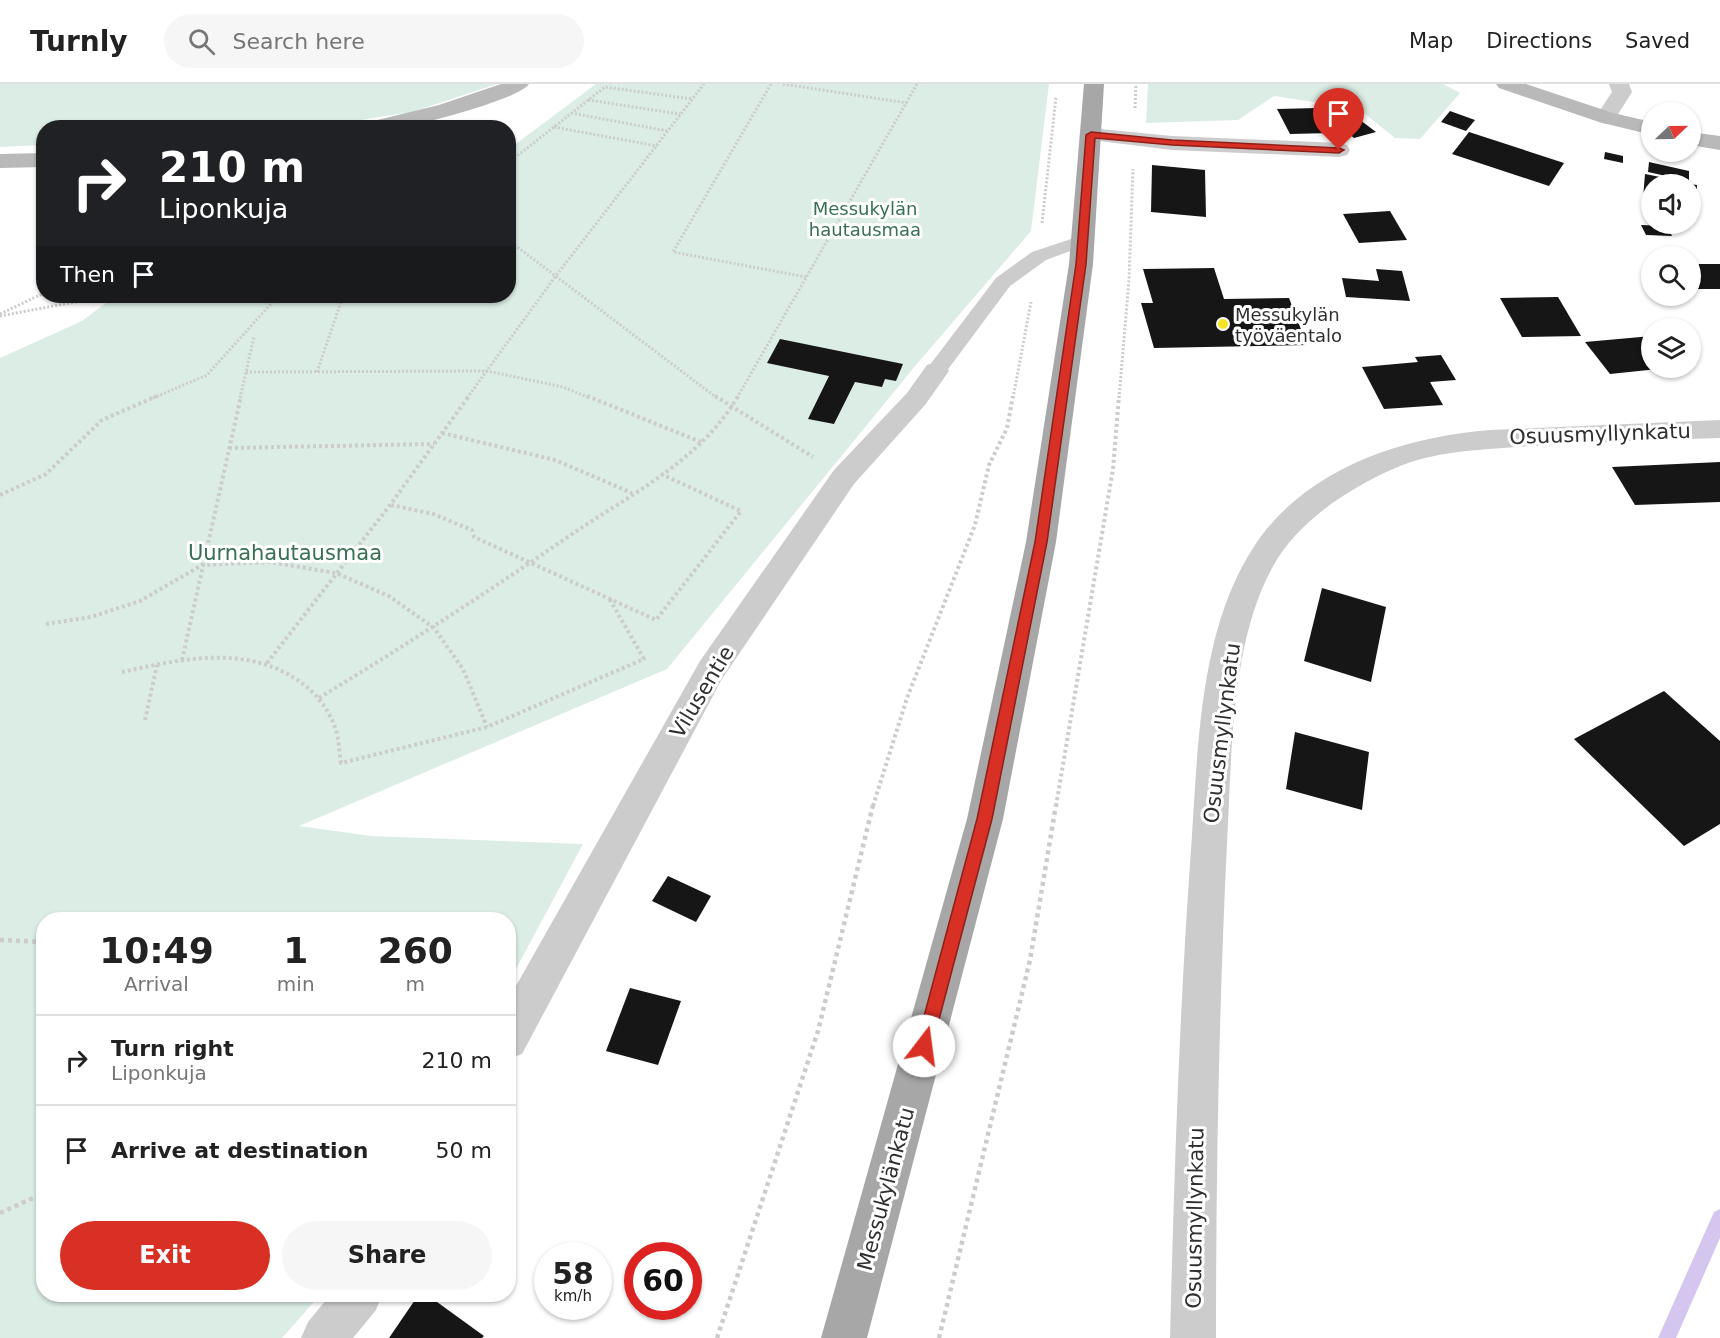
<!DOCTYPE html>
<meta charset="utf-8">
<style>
body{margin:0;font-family:"DejaVu Sans",sans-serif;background:#f6f6f6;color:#222;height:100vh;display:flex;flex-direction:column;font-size:22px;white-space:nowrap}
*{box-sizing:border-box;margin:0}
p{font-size:20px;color:#767676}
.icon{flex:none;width:33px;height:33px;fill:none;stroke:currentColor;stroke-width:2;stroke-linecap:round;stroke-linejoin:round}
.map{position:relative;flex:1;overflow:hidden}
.sheet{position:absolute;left:36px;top:828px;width:480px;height:390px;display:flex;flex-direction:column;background:#fff;border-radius:24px;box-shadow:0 2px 4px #0004}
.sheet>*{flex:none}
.guide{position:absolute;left:36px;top:36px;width:480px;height:183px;border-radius:24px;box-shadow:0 2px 4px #0004;background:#202124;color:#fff;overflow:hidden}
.needle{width:39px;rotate:68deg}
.controls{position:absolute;left:1641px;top:18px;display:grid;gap:12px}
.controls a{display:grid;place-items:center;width:60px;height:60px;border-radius:50%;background:#fff;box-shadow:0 2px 4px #0004;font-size:30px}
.speed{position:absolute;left:534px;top:1158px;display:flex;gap:12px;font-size:30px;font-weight:700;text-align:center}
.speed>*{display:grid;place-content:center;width:78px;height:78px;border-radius:50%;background:#fff;box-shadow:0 2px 4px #0004;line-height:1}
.speed small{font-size:15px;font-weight:400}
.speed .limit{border:9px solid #d22;background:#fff;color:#111}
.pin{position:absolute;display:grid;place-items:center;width:51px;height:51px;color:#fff;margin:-62px -26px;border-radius:50% 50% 50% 0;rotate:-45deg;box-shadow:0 0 6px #0007}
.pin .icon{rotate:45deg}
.me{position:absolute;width:66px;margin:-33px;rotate:15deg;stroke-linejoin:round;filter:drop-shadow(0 0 4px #0008)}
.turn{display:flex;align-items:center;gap:21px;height:126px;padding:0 24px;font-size:27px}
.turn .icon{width:78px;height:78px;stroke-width:2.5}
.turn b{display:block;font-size:42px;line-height:51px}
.then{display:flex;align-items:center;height:57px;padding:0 24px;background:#0003;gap:12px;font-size:22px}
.eta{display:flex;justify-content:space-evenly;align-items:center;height:102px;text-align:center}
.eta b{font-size:36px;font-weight:600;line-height:42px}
.action{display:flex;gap:12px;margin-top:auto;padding:12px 24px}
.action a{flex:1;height:69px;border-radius:36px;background:#d93025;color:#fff;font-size:24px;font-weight:600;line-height:69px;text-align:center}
.action a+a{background:#f6f6f6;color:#222}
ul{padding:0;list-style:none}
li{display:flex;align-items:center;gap:18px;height:90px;padding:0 24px;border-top:2px solid #e0e0e0}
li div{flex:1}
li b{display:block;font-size:22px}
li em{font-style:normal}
header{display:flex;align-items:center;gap:36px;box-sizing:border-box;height:84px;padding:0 30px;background:#fff;border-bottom:2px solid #e0e0e0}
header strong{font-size:28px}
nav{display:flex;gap:33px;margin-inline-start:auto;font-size:21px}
.search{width:420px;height:54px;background:#f6f6f6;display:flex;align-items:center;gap:15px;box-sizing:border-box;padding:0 21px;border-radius:33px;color:#767676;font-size:22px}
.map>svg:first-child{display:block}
</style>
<header>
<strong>Turnly</strong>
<div class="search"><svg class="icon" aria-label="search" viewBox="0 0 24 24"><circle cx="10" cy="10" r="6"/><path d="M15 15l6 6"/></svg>Search here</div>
<nav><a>Map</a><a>Directions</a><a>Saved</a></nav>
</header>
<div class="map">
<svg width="1720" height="1254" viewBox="0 0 1720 1254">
<rect width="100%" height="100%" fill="#fff"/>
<g fill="#dbede4">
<polygon points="0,0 497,0 412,28 314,43 44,44 43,61 0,63"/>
<polygon points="596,0 1049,0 1031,147 916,281 667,585 299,742 371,752 583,760 509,898 508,836 44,836 44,1210 320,1211 282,1254 0,1254 0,274 82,237 115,212 508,212 509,65"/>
<polygon points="1148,0 1443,0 1460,9 1420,55 1395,54 1359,25 1274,12 1238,36 1146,39"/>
</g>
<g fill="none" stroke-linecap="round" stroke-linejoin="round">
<polygon fill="#d5c6ef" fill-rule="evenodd" points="1720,1125 1720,1154 1676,1254 1658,1254 1714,1128"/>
</g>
<g fill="#161616">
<polygon points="1317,24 1331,49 1290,50 1277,25"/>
<polygon points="1450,27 1475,36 1466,47 1441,38"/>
<polygon points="1346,32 1353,38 1360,36 1376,48 1354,54 1338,40 1341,39 1335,34"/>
<polygon points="1469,48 1564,79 1549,102 1452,70"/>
<polygon points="1605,68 1623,72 1623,79 1604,75"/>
<polygon points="1649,78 1689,87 1689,97 1648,88"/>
<polygon points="1152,81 1205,86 1206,133 1151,128"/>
<polygon points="1645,90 1690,99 1690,100 1652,100 1652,116 1643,114"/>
<polygon points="1690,100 1697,101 1696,125 1690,123"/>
<polygon points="1390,127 1407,156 1359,159 1343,130"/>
<polygon points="1641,141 1667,142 1672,152 1646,151"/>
<polygon points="1690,180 1720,180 1720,205 1695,205 1690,199"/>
<polygon points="1214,184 1224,215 1289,214 1307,261 1154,264 1141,219 1153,219 1143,185"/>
<polygon points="1376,185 1402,187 1410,217 1346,213 1342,194 1379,197"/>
<polygon points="1558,213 1581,252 1522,253 1500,214"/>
<polygon points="1652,252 1652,284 1658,285 1610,290 1585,258"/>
<polygon points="780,255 903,280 896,297 885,295 882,303 855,298 834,340 808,335 829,292 767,279"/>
<polygon points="1441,271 1456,296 1430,298 1443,321 1384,325 1362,283 1418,278 1415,273"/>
<polygon points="1720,378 1720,418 1635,421 1612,383"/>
<polygon points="1322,504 1386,523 1371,598 1304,577"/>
<polygon points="1664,607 1720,657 1720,740 1684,762 1574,655"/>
<polygon points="1295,648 1369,668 1362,726 1286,705"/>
<polygon points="668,792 711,812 696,838 652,817"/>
<polygon points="630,904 681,917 658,981 606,967"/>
<polygon points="419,1210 426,1210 484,1252 482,1254 389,1254"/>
</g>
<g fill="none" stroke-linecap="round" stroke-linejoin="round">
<g stroke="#ccc" stroke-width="3" stroke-dasharray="2 2" stroke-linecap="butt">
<polyline points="771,0 673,168 806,193"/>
<polyline points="783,0 907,19"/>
<polyline points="588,16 680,30"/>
<polyline points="1135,24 1136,0"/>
<polyline points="571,29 668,47"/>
<polyline points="554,43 657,62"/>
<polyline points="508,79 605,3 692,15"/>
<polyline points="1042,139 1056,13"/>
<polyline points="508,156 717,314"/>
<polyline points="0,230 44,209"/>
<polyline points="0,232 107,212"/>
<polyline points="246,288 487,287 563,303 590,314"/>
<polyline points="317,288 343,212"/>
<polyline points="153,314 207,291 278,212"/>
<polyline points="240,314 254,253"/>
<polyline points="467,314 555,193 704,0"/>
<polyline points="737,314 917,0"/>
<polyline points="1013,314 1031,218"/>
<polyline points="1119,314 1129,196 1133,85"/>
</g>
<g stroke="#ccc" stroke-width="4" stroke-dasharray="3 3" stroke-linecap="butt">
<polyline points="587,312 701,358"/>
<polyline points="715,312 813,373"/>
<polyline points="442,349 555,376 632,409"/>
<polyline points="229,364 434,360"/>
<polyline points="0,411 46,390 102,336 157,312"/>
<polyline points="391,421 433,430 472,446 474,453 656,536 741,427 661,390"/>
<polyline points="46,540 91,533 140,517 202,481 270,478 336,489 389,512 434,544 463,585 487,643"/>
<polyline points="182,576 241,312"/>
<polyline points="267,579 390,421 469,312"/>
<path d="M122,588C181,575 245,560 299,597C315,608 328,624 335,643C339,654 339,667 341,679L487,643L644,575L609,514"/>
<path d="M319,614C406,561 491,506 575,448C632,410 703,374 738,312"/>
<polyline points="145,636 157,581"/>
<polyline points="873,722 907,614 975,441 989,381 1007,344 1013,312"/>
<polyline points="1056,722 1113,385 1119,312"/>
</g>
<g stroke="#ccc" stroke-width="4.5" stroke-dasharray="4 4" stroke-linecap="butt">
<polyline points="0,856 44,858"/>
<polyline points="0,1129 44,1109"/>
<polyline points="717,1254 818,947 873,721"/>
<polyline points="939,1254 1030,876 1056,721"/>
</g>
<polygon fill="#ccc" fill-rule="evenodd" points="1083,151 1089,152 1092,156 1089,160 1046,176 1010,202 943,292 936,294 929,292 926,287 929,282 996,194 1032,168"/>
<g fill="#ccc" fill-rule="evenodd">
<polygon points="1609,0 1629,0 1632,8 1613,38 1606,40 1599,38 1595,34 1612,8"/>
<polygon points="1091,44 1172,52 1339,59 1347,61 1350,66 1347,71 1339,73 1172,66 1083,55 1080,50 1083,45"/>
<polygon points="936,278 945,281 949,287 925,321 854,400 722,595 522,970 508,975 508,916 700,577 834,386 907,309 927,281"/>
<path d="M1720,336V354C1656,356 1593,358 1530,362C1483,366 1436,366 1393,385C1346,406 1296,439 1272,484C1230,562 1232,672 1227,759C1219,924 1216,1089 1216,1254H1170C1174,1096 1179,937 1190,780C1198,677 1196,549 1255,461C1306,384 1403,353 1490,346Z"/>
<polygon points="331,1210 382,1210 376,1226 353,1254 301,1254 308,1238"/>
</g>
<g fill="#b9b9b9" fill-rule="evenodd">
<path d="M501,0H529C519,15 426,39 405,43C392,45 376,44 363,44L365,39L439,21Z"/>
<polygon points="1496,0 1526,0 1613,29 1652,38 1652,51 1599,38 1499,4"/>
<polygon points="1690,48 1720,52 1720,66 1690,61"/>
<polygon points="44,69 44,83 0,84 0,70"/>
</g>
<polygon fill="#a7a7a7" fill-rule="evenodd" points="1084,0 1104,0 1093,180 1056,458 1003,735 867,1254 821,1254 967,735 1026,458 1069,180"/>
</g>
<polygon fill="#d93025" stroke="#8d1f18" stroke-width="1.5" points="1091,48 1172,56 1339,64 1344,66 1339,69 1172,61 1095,54 1086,180 1047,458 992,735 932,962 930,968 924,970 918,968 916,962 977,735 1035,458 1076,180 1086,51"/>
<circle fill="#f5e421" stroke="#fff" stroke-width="2" cx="1223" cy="240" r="6"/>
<g text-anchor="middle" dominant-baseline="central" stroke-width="6" stroke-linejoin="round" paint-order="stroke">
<g font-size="18" fill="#386f55" stroke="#fff">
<text x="865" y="124">Messukylän<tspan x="865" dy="21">hautausmaa</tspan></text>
</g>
<g font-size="18" fill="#2f2f2f" stroke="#fff" text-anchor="start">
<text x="1235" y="230">Messukylän<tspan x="1235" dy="21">työväentalo</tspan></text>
</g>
<g font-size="21" fill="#2f2f2f" stroke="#fff">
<text transform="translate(1600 350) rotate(-2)">Osuusmyllynkatu</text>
<text transform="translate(702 608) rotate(-59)">Vilusentie</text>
<text transform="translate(1222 649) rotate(-83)">Osuusmyllynkatu</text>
<text transform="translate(886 1105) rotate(-75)">Messukylänkatu</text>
<text transform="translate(1195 1134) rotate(-89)">Osuusmyllynkatu</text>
</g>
<g font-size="21" fill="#386f55" stroke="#fff">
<text x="285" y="469">Uurnahautausmaa</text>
</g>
</g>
</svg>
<div class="controls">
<a><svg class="needle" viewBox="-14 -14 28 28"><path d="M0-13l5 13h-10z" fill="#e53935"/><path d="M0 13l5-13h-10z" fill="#767676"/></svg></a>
<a><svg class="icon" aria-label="sound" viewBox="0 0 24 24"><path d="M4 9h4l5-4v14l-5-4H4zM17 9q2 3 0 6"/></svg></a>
<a><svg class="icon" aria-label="search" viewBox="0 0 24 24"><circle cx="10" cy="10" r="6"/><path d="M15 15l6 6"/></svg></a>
<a><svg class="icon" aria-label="layers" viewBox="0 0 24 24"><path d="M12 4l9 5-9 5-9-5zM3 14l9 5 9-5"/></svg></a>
</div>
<div class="speed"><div>58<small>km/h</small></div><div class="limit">60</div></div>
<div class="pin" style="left:1339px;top:66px;background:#d93025"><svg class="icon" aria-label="arrive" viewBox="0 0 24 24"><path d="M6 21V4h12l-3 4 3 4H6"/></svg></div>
<svg class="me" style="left:924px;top:962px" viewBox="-20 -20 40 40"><circle r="19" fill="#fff"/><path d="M0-13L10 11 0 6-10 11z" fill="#d93025"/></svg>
<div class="guide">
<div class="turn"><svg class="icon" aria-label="right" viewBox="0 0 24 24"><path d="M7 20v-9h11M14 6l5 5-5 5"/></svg><div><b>210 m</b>Liponkuja</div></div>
<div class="then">Then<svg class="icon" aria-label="arrive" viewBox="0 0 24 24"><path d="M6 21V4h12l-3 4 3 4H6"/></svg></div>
</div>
<section class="sheet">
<div class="eta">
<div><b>10:49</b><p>Arrival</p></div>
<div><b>1</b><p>min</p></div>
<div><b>260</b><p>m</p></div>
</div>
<ul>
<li><svg class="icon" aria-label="right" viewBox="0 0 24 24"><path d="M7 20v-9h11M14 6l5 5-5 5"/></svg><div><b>Turn right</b><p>Liponkuja</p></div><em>210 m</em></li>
<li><svg class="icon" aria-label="arrive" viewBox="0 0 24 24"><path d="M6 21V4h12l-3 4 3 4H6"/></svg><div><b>Arrive at destination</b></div><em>50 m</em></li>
</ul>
<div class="action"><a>Exit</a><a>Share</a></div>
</section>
</div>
